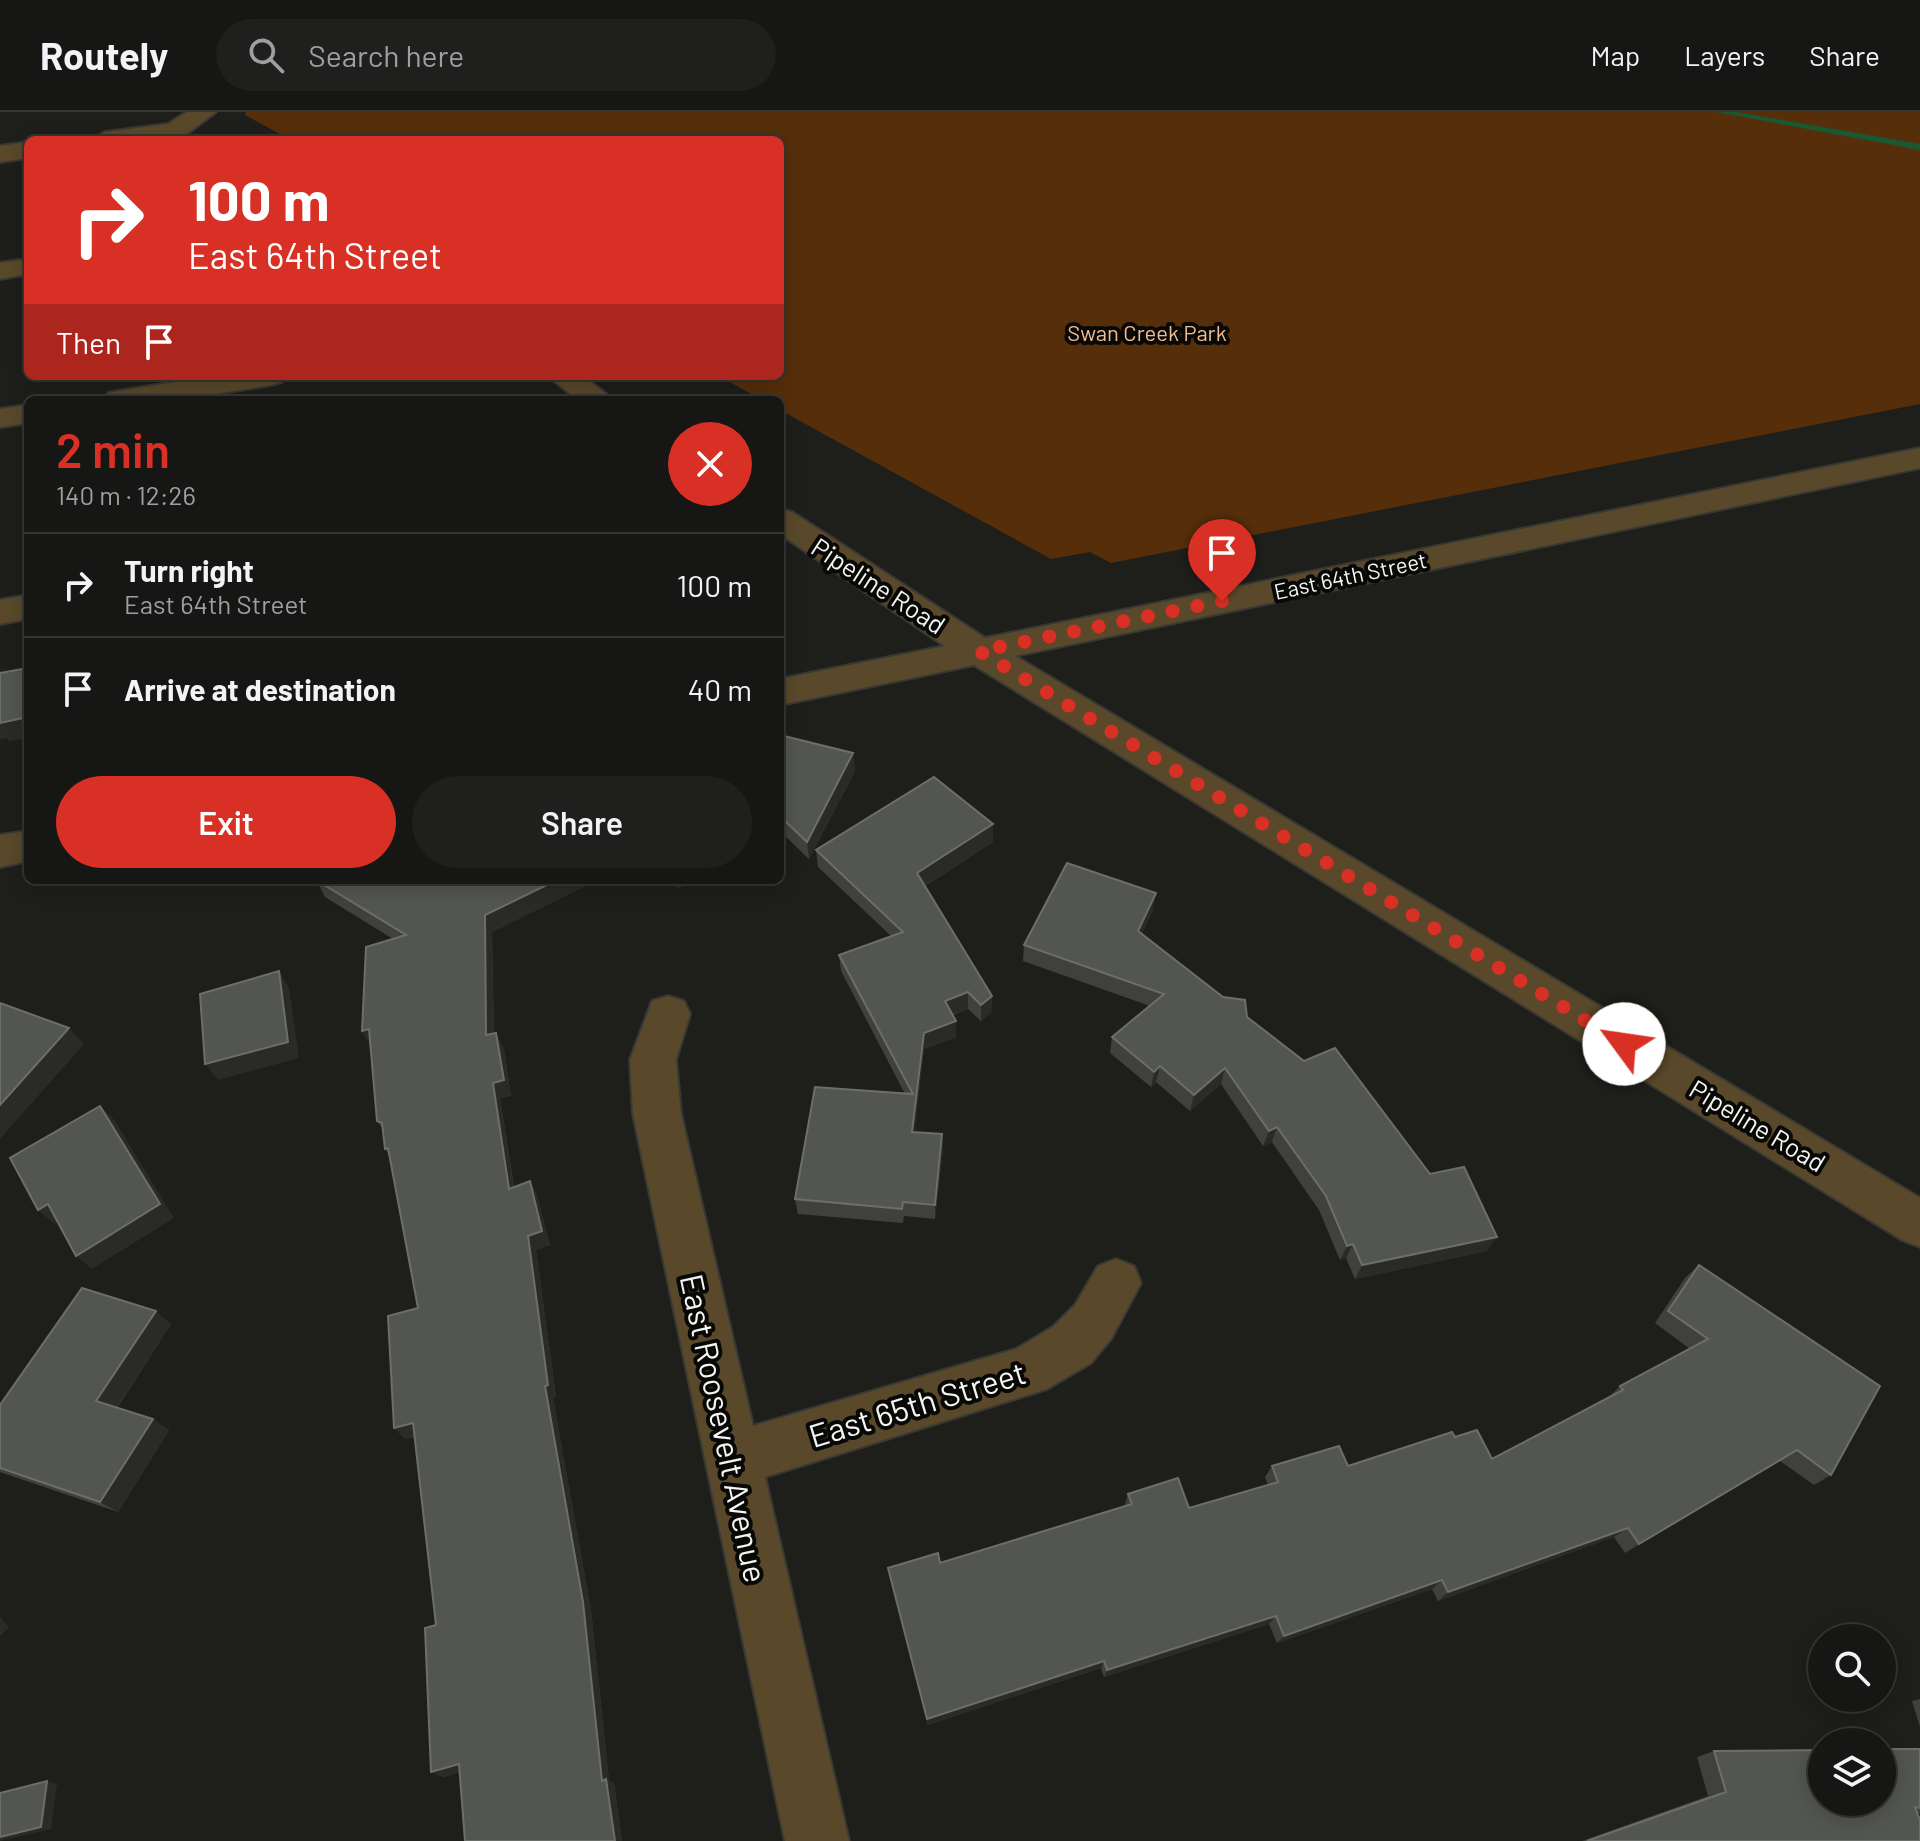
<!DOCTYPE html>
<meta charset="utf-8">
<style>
body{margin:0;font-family:Barlow,sans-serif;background:#1f1f1d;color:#f1f3f6;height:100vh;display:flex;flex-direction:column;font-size:30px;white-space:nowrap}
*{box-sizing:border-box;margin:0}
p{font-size:26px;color:#9e9fa0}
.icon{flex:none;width:44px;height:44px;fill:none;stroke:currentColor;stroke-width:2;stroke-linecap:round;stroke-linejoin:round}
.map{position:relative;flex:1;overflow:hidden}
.sheet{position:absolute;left:24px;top:284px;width:760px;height:488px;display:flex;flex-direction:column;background:#161614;border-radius:12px;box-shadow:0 4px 20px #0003,0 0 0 2px #353534}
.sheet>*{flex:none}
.hud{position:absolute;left:24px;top:24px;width:760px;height:244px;border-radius:12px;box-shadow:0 4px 20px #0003,0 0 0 2px #353534;background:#d93025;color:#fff;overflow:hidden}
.fabs{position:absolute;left:1808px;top:1512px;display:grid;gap:16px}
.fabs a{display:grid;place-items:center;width:88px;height:88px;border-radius:50%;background:#161614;box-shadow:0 4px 20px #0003,0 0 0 2px #353534;font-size:40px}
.pin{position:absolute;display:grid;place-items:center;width:68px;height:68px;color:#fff;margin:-82px -34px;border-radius:50% 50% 50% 0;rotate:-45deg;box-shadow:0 0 8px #0007}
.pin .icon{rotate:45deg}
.me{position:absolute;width:88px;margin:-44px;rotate:301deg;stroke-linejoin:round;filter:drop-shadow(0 0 6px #0008)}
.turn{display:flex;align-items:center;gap:28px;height:168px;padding:0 32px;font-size:36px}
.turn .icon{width:104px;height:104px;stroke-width:2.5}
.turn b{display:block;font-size:56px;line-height:68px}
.then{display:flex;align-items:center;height:76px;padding:0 32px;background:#0003;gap:16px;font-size:30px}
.round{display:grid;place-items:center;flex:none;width:84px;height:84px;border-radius:42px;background:#1f1f1d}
.overview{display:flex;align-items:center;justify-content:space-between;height:136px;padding:0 32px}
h1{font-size:48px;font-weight:600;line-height:60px;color:#d93025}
.button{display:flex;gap:16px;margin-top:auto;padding:16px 32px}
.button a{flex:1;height:92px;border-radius:48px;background:#d93025;color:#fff;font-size:32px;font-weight:600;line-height:92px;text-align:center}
.button a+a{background:#1f1f1d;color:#f1f3f6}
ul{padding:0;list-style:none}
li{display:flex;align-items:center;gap:24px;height:104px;padding:0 32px;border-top:2px solid #353534}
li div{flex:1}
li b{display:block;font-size:30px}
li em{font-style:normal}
header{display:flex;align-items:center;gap:48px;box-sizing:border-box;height:112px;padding:0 40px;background:#161614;border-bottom:2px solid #353534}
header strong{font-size:38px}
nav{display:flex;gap:44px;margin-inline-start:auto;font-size:28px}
.search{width:560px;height:72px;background:#1f1f1d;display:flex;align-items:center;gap:20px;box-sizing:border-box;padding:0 28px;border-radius:44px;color:#9e9fa0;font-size:30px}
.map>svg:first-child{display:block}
</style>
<header>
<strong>Routely</strong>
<div class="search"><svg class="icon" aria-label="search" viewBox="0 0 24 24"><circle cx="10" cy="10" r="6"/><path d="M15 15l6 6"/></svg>Search here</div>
<nav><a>Map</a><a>Layers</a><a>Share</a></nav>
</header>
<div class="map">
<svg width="1920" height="1729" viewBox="0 0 1920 1729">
<rect width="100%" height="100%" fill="#1e1e1b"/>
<polygon fill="#562f0a" points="246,0 1920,0 1920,292 1111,451 1090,440 1051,447 780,298 780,288 762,288 719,264 780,264 780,28 291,28 245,3"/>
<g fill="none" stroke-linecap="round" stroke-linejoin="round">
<polygon fill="#195932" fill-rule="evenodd" points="1717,0 1736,0 1920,32 1920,38"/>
<g stroke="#383835" stroke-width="4">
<g id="minor">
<polygon points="187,0 216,0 184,24 175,26 92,28 105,20 168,12"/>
<polygon points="28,30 28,46 0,50 0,34"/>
<polygon points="19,148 28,150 28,162 0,167 0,151"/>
<polygon points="213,264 286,264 282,270 271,273 177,288 104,288 108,281 119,279"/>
<polygon points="548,264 583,264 614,288 578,288"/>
<polygon points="28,293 28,311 0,315 0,297"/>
<polygon points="1920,336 1920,356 1015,544 1920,1086 1920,1135 1902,1128 974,553 780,593 780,567 945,534 780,422 780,397 792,400 985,526"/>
<polygon points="28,483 28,507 0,512 0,488"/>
<polygon points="28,719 28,749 0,755 0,723"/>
<polygon points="668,884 684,889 690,902 676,948 681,1002 753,1314 1016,1237 1053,1215 1075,1193 1098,1154 1116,1147 1134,1154 1141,1171 1111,1227 1091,1251 1047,1277 765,1365 849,1729 785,1729 633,1002 630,948 652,889"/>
</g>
</g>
<use href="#minor" fill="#59492a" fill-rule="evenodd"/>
</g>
<g fill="#40413f">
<polygon points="780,623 853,641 855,659 809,747 780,719"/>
<polygon points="993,712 993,730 925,774 992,884 991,900 981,909 968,897 953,903 956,925 924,937 914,1020 942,1022 943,1037 935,1107 904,1104 903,1111 798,1102 795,1087 905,982 841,859 839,843 891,824 818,755 816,738"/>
<polygon points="316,768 597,768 492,820 494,921 504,937 511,984 500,986 514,1075 530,1069 537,1084 550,1133 536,1138 556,1285 553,1286 591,1498 609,1669 614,1672 622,1729 465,1729 460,1660 443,1665 431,1660 436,1513 414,1325 405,1327 418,1196 389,1043 385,1037 383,1017 377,1009 370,932 362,919 393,827 325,785"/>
<polygon points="1153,798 1142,821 1247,905 1487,1139 1355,1167 1346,1146 1340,1148 1319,1098 1272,1030 1263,1034 1221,972 1190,999 1156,970 1151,975 1110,941 1112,925 1150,894 1023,849 1024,833"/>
<polygon points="1699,1153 1831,1363 1814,1373 1780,1349 1625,1441 1614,1425 1438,1489 1432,1477 1277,1531 1269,1512 1104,1565 1101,1556 928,1613 888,1456 940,1451 1125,1394 1125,1392 1128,1382 1189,1396 1268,1373 1265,1365 1272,1354 1348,1354 1455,1325 1492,1347 1608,1286 1620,1274 1690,1237 1655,1211 1685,1166"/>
<polygon points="171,1212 117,1296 169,1318 118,1400 0,1360 0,1293"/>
<polygon points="1920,1587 1920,1615 1912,1589"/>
<polygon points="1920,1637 1920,1702 1918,1701 1920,1729 1582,1729 1708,1684 1697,1645 1714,1639"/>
</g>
<g fill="#2a2b28">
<polygon points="28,605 28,626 9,629 7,626 0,627 0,611"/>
<polygon points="853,641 855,659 809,747 807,730"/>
<polygon points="993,712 993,730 918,778 917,761"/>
<polygon points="557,768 597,768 492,820 494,939 486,923 485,803"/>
<polygon points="674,768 719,768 676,776"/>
<polygon points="1156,781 1153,798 1136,835 1138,819"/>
<polygon points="279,859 289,876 299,946 218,968 205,952"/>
<polygon points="968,880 968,897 945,905 945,889"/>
<polygon points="992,884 991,900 981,909 981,893"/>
<polygon points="956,909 956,925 924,937 913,1035 912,1020 924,921"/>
<polygon points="69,916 84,932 0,1027 0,993"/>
<polygon points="369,917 371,934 362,919"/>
<polygon points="496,921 504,937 511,984 500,986 516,1091 509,1077 493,971"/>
<polygon points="1160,954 1156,970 1151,975 1154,960"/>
<polygon points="1225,956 1221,972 1190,999 1194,983"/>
<polygon points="100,994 115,1009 174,1106 92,1157 76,1144"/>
<polygon points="1277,1015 1272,1030 1263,1034 1269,1019"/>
<polygon points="942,1022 943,1037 935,1107 935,1093"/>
<polygon points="530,1069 537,1084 550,1133 536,1138 556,1285 553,1286 591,1498 609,1669 614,1672 622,1729 615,1729 602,1669 545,1274 528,1124"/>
<polygon points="48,1092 64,1106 55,1112 38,1098"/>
<polygon points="1497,1125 1487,1139 1355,1167 1362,1153"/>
<polygon points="1353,1132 1346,1146 1340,1148 1347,1134"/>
<polygon points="156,1199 171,1212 113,1301 96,1289"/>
<polygon points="153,1307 169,1318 118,1400 100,1390"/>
<polygon points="413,1311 423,1322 405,1327 394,1316"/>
<polygon points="1797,1338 1780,1349 1625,1441 1639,1432"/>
<polygon points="1628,1416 1614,1425 1438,1489 1448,1480"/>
<polygon points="1442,1468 1432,1477 1277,1531 1284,1524"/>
<polygon points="0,1504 9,1516 0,1524"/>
<polygon points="1276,1504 1269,1512 1104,1565 1107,1558"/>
<polygon points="1104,1549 1101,1556 928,1613 927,1607"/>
<polygon points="459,1652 470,1657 443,1665 431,1660"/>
<polygon points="47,1669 57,1672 51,1717 0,1729 0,1725"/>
</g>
<g fill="#535552" stroke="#6c6e6b" stroke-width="2">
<polygon points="28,556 28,605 0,611 0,561"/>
<polygon points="780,623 853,641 807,730 780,704"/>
<polygon points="934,665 993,712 917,761 992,884 981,893 968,880 945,889 956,909 924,921 912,1020 942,1022 935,1093 903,1090 902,1097 795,1087 815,975 913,982 839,843 903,820 816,738"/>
<polygon points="1067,751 1156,781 1138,819 1223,885 1245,888 1247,905 1304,949 1335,936 1430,1062 1464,1055 1497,1125 1362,1153 1353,1132 1347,1134 1326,1084 1277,1015 1269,1019 1225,956 1194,983 1160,954 1154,960 1112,925 1164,882 1024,833"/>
<polygon points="316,768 557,768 485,803 486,923 496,921 504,968 493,971 509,1077 530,1069 542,1119 528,1124 548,1273 545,1274 583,1490 602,1669 606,1667 615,1729 465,1729 459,1652 431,1660 425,1516 436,1513 413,1311 394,1316 388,1204 418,1196 388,1036 385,1037 382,1011 377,1009 369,917 362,919 366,835 406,823"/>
<polygon points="279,859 288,930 205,952 200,882"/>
<polygon points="0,891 69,916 0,993"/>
<polygon points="100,994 160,1092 76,1144 48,1092 38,1098 10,1046"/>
<polygon points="1699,1153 1880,1274 1831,1363 1797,1338 1639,1432 1628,1416 1448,1480 1442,1468 1284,1524 1276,1504 1107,1558 1104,1549 927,1607 888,1456 938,1441 940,1451 1132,1392 1128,1382 1178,1366 1189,1396 1278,1370 1272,1354 1339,1334 1348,1354 1452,1320 1455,1325 1477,1318 1492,1347 1623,1278 1620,1274 1708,1227 1668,1199"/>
<polygon points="82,1176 156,1199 96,1289 153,1307 100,1390 0,1356 0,1293"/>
<polygon points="1882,1637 1920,1637 1920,1696 1915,1695 1920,1708 1920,1729 1587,1729 1726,1680 1714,1639 1822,1638 1822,1690 1882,1690"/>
<polygon points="47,1669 41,1715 0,1725 0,1681"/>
</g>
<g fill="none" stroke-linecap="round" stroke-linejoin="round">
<polyline stroke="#d93025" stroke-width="14" stroke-dasharray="0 25.2" points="1222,489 979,539 1624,932"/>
</g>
<g text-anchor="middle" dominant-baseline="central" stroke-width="8" stroke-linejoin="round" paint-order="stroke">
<g font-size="22" fill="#f3bc91" stroke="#080807">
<text x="1147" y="220">Swan Creek Park</text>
</g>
<g font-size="22" fill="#f4f4f2" stroke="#080807">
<text transform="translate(1350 463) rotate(-12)">East 64th Street</text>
</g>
<g font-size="26" fill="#f4f4f2" stroke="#080807">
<text transform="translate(879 473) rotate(33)">Pipeline Road</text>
<text transform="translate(1758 1013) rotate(31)">Pipeline Road</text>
</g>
<g font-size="32" fill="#f4f4f2" stroke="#080807">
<text transform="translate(917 1291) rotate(-17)">East 65th Street</text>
<text transform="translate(725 1316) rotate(78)">East Roosevelt Avenue</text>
</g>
</g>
</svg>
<div class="fabs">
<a><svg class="icon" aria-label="search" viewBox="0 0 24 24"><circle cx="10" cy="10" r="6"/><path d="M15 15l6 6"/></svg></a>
<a><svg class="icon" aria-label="layers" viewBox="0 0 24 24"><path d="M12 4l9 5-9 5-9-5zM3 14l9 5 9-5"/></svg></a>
</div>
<div class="pin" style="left:1222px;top:489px;background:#d93025"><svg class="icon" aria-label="arrive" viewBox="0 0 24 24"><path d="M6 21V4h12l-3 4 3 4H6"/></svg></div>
<svg class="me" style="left:1624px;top:932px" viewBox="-20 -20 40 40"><circle r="19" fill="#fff"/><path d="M0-13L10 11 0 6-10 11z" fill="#d93025"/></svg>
<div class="hud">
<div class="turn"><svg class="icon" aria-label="right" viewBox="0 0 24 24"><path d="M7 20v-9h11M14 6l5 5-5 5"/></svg><div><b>100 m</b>East 64th Street</div></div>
<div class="then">Then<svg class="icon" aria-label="arrive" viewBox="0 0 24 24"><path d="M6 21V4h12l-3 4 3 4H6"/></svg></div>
</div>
<section class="sheet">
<div class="overview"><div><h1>2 min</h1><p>140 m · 12:26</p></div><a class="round" style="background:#d93025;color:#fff"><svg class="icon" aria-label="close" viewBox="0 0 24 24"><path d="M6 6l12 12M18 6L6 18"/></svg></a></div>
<ul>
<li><svg class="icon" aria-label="right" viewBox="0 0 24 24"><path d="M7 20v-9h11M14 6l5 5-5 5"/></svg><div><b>Turn right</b><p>East 64th Street</p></div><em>100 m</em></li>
<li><svg class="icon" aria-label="arrive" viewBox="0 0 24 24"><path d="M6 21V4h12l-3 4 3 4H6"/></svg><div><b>Arrive at destination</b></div><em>40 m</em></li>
</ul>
<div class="button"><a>Exit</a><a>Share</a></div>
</section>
</div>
